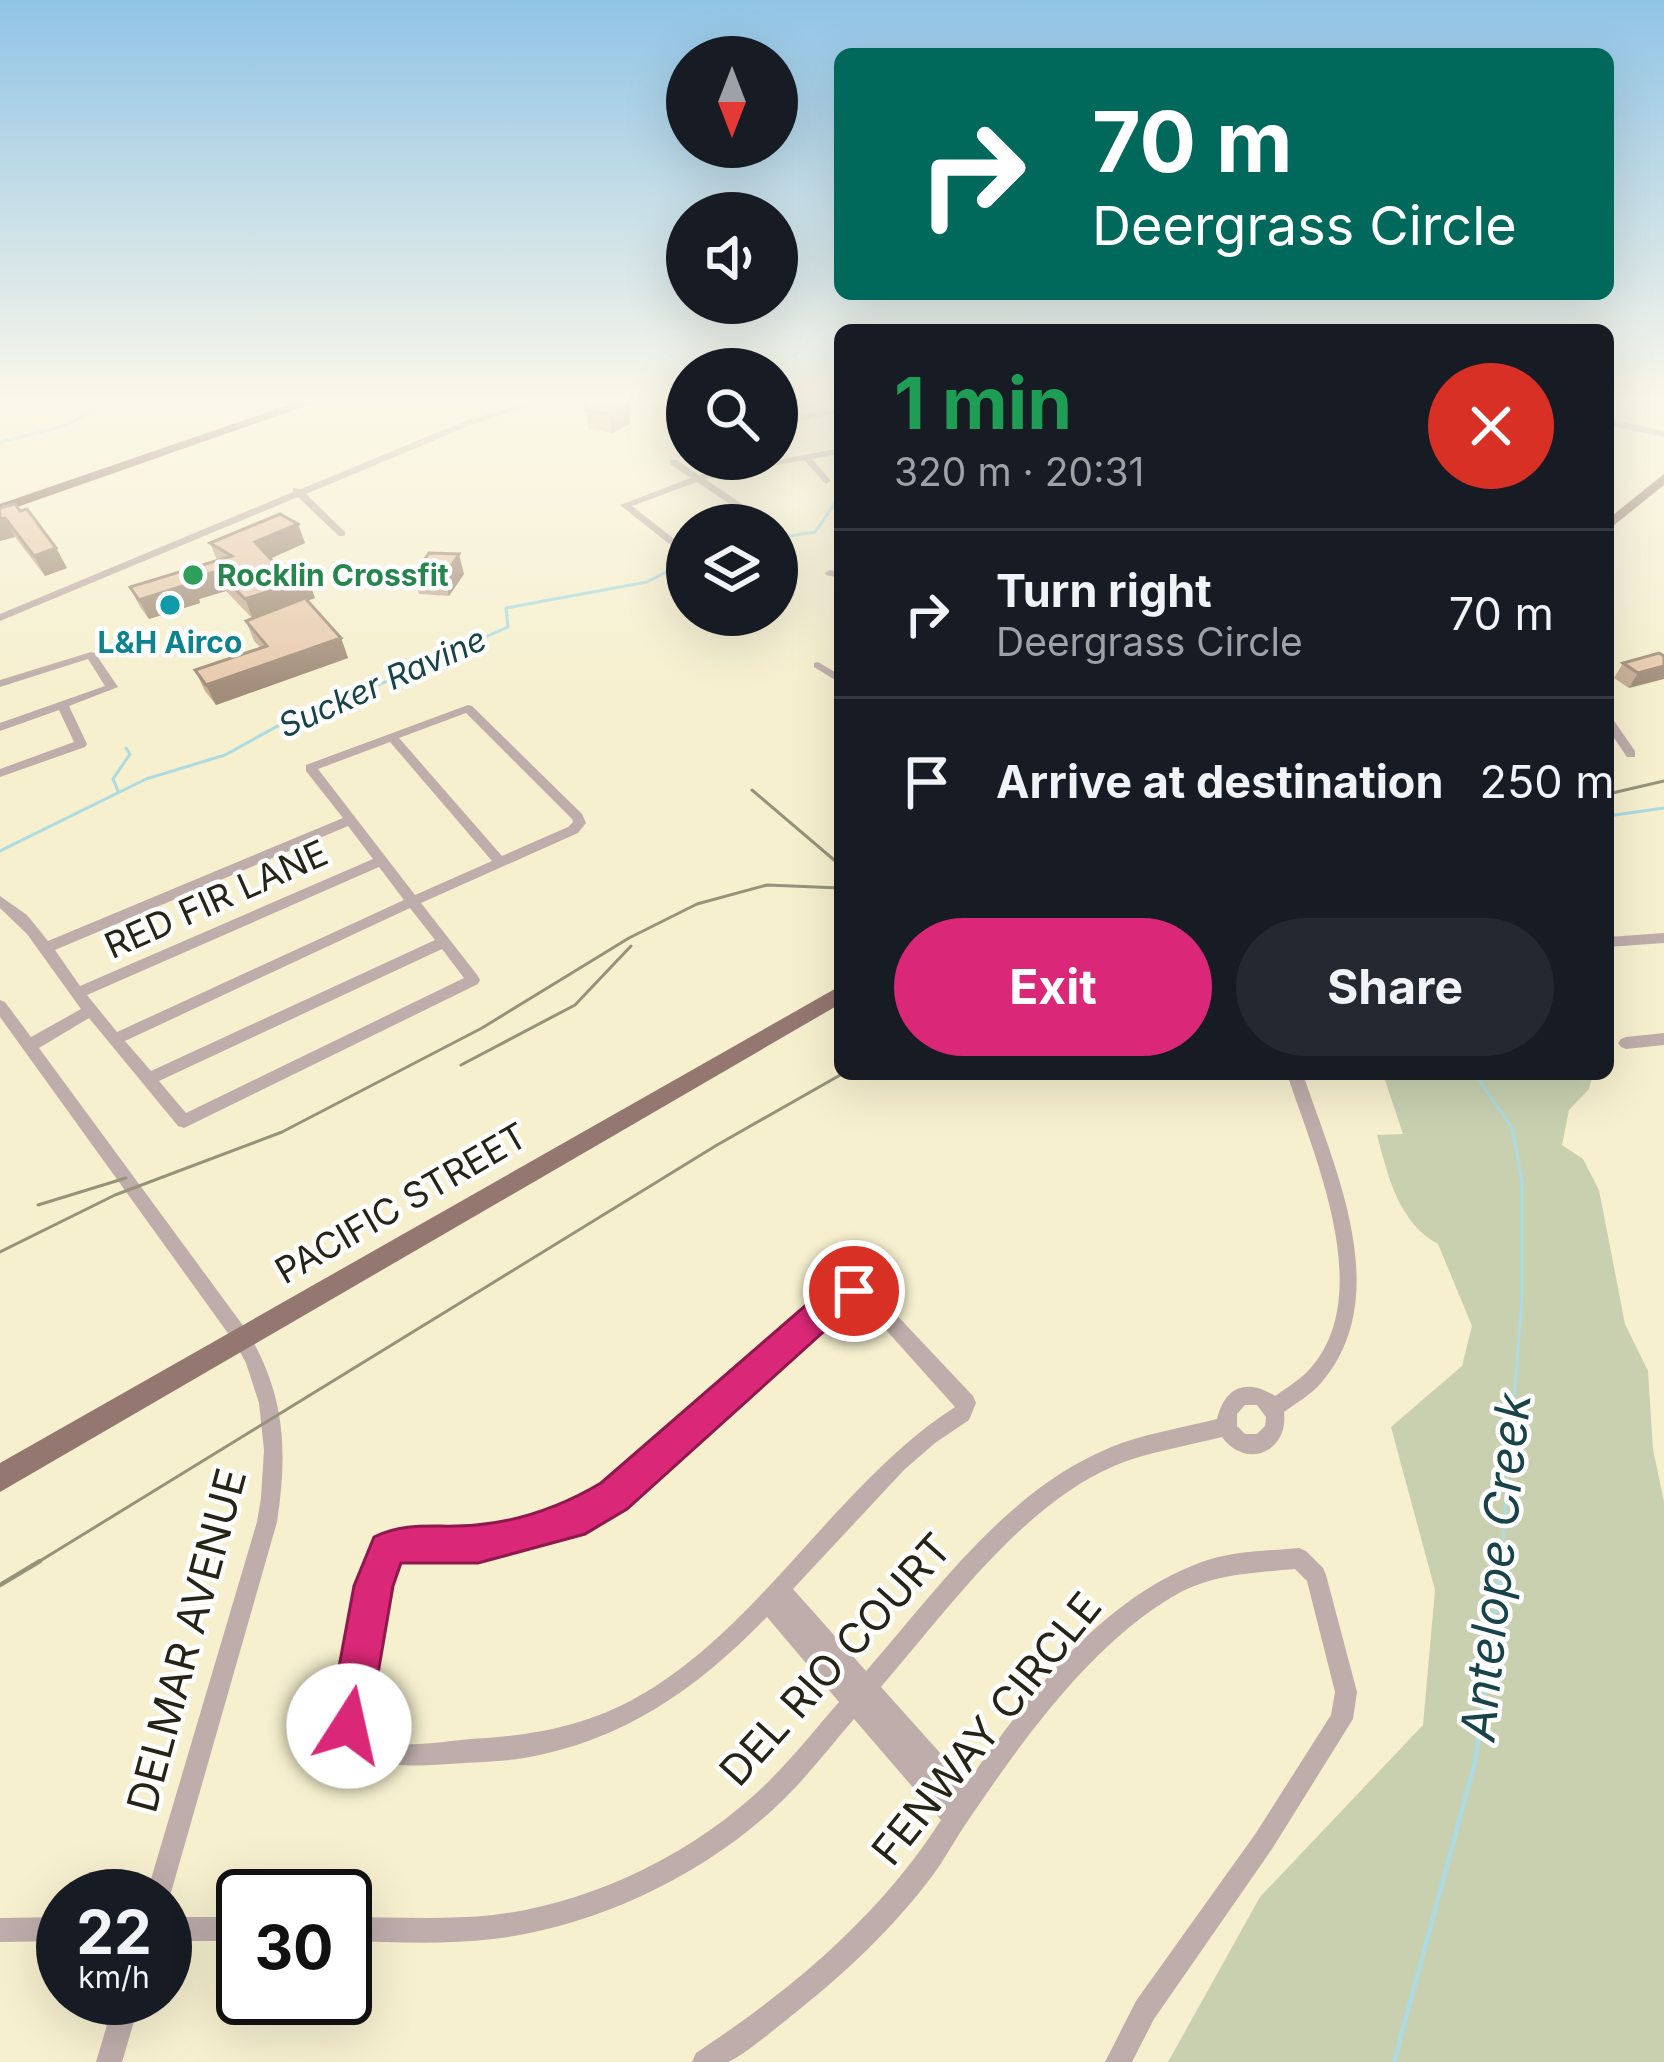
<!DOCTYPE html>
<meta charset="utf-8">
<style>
body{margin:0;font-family:Inter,sans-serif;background:#242831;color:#f1f3f6;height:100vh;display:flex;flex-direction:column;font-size:45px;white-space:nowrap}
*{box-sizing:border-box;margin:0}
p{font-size:39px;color:#9ea1a6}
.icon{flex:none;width:66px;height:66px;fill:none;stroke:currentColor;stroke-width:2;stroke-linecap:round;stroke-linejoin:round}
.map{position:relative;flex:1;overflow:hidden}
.panel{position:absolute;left:834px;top:324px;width:780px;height:756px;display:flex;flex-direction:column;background:#171b24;border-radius:18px;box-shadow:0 12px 48px #0002}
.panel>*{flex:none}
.hud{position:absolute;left:834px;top:48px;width:780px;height:252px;border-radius:18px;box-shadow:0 12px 48px #0002;background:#00695c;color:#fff;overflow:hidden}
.needle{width:78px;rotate:180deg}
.fabs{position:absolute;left:666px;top:36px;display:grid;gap:24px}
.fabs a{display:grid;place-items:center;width:132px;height:132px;border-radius:50%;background:#171b24;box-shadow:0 12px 48px #0002;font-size:60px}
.speed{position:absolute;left:36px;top:1869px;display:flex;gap:24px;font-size:60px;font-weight:700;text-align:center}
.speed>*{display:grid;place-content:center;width:156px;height:156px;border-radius:50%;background:#171b24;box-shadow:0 12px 48px #0002;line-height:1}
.speed small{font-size:30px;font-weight:400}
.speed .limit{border:6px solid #111;border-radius:18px;background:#fff;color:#111}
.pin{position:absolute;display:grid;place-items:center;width:102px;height:102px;color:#fff;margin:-51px;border:6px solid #fff;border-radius:50%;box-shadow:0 3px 12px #0007}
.me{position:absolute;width:132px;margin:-66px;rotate:10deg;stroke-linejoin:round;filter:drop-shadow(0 0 9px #0008)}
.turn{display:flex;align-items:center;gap:42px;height:252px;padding:0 60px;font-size:54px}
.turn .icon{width:156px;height:156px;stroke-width:2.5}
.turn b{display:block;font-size:84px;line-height:102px}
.round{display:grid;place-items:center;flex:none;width:126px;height:126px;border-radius:63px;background:#242831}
.headline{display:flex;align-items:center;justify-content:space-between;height:204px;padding:0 60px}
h1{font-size:72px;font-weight:700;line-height:90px;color:#1e9e55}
.cta{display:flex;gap:24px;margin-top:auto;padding:24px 60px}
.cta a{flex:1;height:138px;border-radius:72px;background:#db2777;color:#fff;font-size:48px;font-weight:700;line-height:138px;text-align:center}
.cta a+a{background:#242831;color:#f1f3f6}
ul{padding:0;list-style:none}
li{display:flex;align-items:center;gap:36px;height:168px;padding:0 60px;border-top:3px solid #363941}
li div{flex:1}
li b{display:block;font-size:45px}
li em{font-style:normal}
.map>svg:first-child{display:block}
</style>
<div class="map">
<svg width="1664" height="2062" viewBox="0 0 1664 2062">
<rect width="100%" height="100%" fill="#f6f0cf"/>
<path fill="#c9d0b0" d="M1383,1074H1593L1589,1089L1569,1110L1562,1145L1583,1159L1599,1190L1625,1324L1648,1371L1653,1449L1664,1502V2062H1168L1260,1897L1423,1725L1435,1590L1391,1427L1462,1366L1472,1326L1438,1244C1399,1223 1388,1177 1377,1135L1403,1134Z"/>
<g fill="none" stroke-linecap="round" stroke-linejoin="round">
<g stroke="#acdbe2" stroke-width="3">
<polyline points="0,442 68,425 106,402"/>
<polyline points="777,538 815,532 840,496"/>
<polyline points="118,791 113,779 130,754 126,748"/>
<polyline points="1608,816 1664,808"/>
<polyline points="0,851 146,779 225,755 325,700 374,687 508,627 506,608 647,582 687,561"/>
<polyline points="1475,1074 1512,1128 1522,1182 1522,1298 1501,1564"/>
</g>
<polyline stroke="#acdbe2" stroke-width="4.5" points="1394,2062 1475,1762 1502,1561"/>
<g fill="#beadaa" fill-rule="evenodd">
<polygon points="528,402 541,402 471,425 306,494 345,532 345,536 339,536 298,497 0,621 0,614 293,492 293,488 301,489 465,421"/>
<polygon points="786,402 804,414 840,409 840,413 802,420 778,403"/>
<polygon points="1608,419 1664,431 1664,437 1608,425"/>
<polygon points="840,448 840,454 812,459 831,481 826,484 804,460 705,479 769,522 770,525 761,525 697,482 632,506 683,546 683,550 677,550 620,505 691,478 670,464 670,460 676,460 699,475"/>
<polygon points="830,570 840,572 840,578 826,575 825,573"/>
<polygon points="91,652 95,653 118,687 69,706 87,744 85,747 0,777 0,769 74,742 59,710 0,731 0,723 105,686 88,659 0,687 0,680"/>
<polygon points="818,662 840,675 840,683 814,667 814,663"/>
<path d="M468,705L472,706L582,814L586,823L578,833L421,903L478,976L480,980L478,984L184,1128L178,1126L89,1018L39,1048L247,1331C285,1394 288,1450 277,1522L170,1896L165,1905V1896H146L257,1522L261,1498L264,1450L259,1403L246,1363L235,1343L0,1017V1000L5,1002L31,1037L81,1009L27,934L0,908V896L27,915L48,941L343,818L306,771V765ZM466,713L572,819L573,822L568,827L502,856L399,738ZM390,742L492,861L415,895L318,769ZM348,826L373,859L80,986L55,950ZM379,867L404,900L117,1032L87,995ZM410,908L435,940L151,1071L125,1041ZM442,949L464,978L186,1113L159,1081Z"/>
<polygon points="1608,717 1612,718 1635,751 1635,757 1627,757 1608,729"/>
<polygon points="1664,933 1664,943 1608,947 1608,937"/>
<polygon points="1664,1033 1664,1045 1626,1049 1621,1047 1618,1043 1621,1039 1626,1037"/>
<path d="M1287,1074H1303C1334,1167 1396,1296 1321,1383C1311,1395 1296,1403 1284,1412C1289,1452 1246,1470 1222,1437C1187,1446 1147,1452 1114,1466C1021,1506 946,1612 881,1687L967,1783C1026,1699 1098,1601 1199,1563C1230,1551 1266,1551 1299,1548L1306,1551L1323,1568L1326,1575L1357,1692L1353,1719L1272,1849L1154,2019L1132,2062H1105L1136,2001L1256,1833L1331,1715L1335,1692L1307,1581L1295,1569C1252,1573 1210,1574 1172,1597C1087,1648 1020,1744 965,1825C953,1843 943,1862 930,1879C892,1929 844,1974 795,2013C781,2024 742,2057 728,2062C718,2062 702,2062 692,2062L696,2053C791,1990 879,1917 941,1820L854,1719C832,1744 811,1772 787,1796C712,1872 598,1927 493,1939C444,1945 394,1942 345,1941V1917C394,1917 444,1920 493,1915C594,1903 700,1851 772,1778C796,1754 817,1727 839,1702L767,1617C698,1688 624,1741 524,1758C500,1762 474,1762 450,1764C412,1766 377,1770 344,1746L338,1711L368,1564L381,1543L399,1534H478L516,1527L568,1512L607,1489L834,1290L854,1283L873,1290L973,1396L976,1403L969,1420L935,1443L904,1470L793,1589L866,1671C938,1589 1006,1491 1109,1448C1142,1434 1182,1428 1217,1419C1225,1387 1246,1378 1275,1396C1285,1389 1296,1382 1305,1374C1380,1301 1314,1156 1287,1074ZM854,1299L861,1302L955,1407C821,1493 736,1675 579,1722C543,1733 507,1737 470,1739C437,1742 391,1752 363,1732L360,1711L388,1568L395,1557L401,1554H478L516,1547L579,1528L621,1503L846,1302ZM1245,1405H1257L1266,1417L1265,1426L1257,1434H1245L1237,1426V1414Z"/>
<polygon points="63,1917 63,1941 0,1942 0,1918"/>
<rect x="165" y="1917" width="78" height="24"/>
<polygon points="115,1998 141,1998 122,2062 96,2062"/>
</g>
<g fill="#937770" fill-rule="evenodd">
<polygon points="1664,474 1664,485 1608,530 1608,519"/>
<polygon points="840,986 840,1004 0,1492 0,1463"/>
</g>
<polygon fill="#84635c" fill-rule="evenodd" points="297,402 317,402 0,513 0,504"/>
<g stroke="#97937b" stroke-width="3">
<polyline points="752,790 840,865"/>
<polyline points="1608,794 1664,781"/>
<polyline points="461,1065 575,1005 631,946"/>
<polyline points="38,1205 126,1178"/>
<polyline points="0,1252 115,1195 282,1132 482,1028 629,938 697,904 767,885 840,888"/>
<polyline points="35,1564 717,1145 842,1074"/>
</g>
<polyline stroke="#97937b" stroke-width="4.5" points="0,1585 40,1561"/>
</g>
<g fill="#c8ae96">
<polygon points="585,402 629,402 630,424 612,433 588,428"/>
<polygon points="0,508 20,511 56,548 67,568 45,576 15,537 0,541"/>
<polygon points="298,524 305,543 270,558 282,571 315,598 307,601 341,638 348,658 216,705 205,691 195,670 261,648 254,641 246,621 252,618 226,591 199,599 200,603 149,619 140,607 130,587 217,560 210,543"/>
<polygon points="464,574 449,596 419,594 414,575"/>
<polygon points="1664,656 1629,688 1614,678 1623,663"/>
</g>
<g fill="#a28d7a">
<polygon points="629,402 630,424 612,433 609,414"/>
<polygon points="5,518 15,537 0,541 0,519"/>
<polygon points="298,524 305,543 263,562 255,542"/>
<polygon points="56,548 67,568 45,576 34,556"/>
<polygon points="459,554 464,574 449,596 444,577"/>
<polygon points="217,571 226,591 199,599 200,603 149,619 139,600"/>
<polygon points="308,579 315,598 253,619 245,599"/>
<polygon points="341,638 348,658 216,705 206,685"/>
<polygon points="1664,666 1664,679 1629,688 1638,673"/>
</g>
<g fill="#e8caaf" stroke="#a28d7a" stroke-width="3">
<polygon points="585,402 628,402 628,406 609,414 585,410"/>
<polygon points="15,504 20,511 27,509 56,548 34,556 5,518 0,519 0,508"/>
<polygon points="280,514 298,524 255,542 282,571 296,566 308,579 245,599 217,571 189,580 192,583 139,600 130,587 232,556 210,543"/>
<polygon points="429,553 459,554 444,577 414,575"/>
<polygon points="305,598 341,638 206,685 195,670 267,646 246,621"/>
<polygon points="1659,653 1664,656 1664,666 1638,673 1623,663"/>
</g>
<linearGradient id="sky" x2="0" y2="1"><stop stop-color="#90c4e6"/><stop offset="0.58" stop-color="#fbf8e9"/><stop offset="1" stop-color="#fbf8e9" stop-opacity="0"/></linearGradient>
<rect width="1664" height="691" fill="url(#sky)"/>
<path fill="#db2777" stroke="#8e194d" stroke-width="3" d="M854,1276L866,1280L870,1291L866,1301L851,1307L627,1509L585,1534L478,1563H401L393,1586L369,1726L363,1740L349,1746L334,1740L328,1726L354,1586L374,1537C408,1520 440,1529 476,1525C520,1521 564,1505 601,1483L829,1285Z"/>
<circle fill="#2e9e5b" stroke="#fff" stroke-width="4.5" cx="193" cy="575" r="12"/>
<circle fill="#0f9aa8" stroke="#fff" stroke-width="4.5" cx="170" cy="605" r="12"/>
<g text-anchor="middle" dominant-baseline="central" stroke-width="9" stroke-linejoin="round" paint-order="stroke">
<g font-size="30" font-weight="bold" fill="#27864d" stroke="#fff" text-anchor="start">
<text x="217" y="575">Rocklin Crossfit</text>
</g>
<g font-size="30" font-weight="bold" fill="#0d838f" stroke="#fff">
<text x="170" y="642">L&amp;H Airco</text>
</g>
<g font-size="33" font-style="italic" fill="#184349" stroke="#fff">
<text transform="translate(382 682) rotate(-24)">Sucker Ravine</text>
</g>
<g font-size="36" fill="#262417" stroke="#fff">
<text transform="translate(216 899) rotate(-24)">RED FIR LANE</text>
<text transform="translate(401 1203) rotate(-30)">PACIFIC STREET</text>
</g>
<g font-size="42" fill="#262417" stroke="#fff">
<text transform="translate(186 1640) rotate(-75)">DELMAR AVENUE</text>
<text transform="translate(835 1659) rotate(-48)">DEL RIO COURT</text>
<text transform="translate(986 1728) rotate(-51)">FENWAY CIRCLE</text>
</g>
<g font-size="48" font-style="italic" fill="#184349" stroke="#fff">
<text transform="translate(1495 1567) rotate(-84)">Antelope Creek</text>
</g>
</g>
</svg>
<div class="fabs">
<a><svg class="needle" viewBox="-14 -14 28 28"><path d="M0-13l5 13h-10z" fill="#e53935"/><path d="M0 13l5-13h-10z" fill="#9ea1a6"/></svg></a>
<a><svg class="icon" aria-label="sound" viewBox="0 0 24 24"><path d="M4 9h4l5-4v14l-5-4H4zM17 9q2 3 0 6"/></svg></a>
<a><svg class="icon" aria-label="search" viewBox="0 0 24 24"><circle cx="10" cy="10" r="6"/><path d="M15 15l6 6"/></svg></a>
<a><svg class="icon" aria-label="layers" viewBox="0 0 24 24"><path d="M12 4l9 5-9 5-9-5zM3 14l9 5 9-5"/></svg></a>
</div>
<div class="speed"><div>22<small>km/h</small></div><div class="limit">30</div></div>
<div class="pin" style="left:854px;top:1291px;background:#d93025"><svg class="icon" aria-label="arrive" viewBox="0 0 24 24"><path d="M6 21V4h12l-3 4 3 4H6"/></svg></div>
<svg class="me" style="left:349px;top:1726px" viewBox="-20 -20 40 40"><circle r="19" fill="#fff"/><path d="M0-13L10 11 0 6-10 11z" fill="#db2777"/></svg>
<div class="hud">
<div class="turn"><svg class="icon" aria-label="right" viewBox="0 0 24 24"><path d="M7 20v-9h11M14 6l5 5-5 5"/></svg><div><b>70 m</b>Deergrass Circle</div></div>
</div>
<section class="panel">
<div class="headline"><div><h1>1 min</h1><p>320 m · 20:31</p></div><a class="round" style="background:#d93025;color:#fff"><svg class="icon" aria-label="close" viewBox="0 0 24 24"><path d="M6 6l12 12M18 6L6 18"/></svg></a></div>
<ul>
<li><svg class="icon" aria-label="right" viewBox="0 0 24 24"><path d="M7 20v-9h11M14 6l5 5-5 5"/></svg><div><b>Turn right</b><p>Deergrass Circle</p></div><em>70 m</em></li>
<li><svg class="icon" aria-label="arrive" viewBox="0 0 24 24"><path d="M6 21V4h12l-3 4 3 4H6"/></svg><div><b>Arrive at destination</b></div><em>250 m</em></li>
</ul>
<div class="cta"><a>Exit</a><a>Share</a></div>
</section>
</div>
